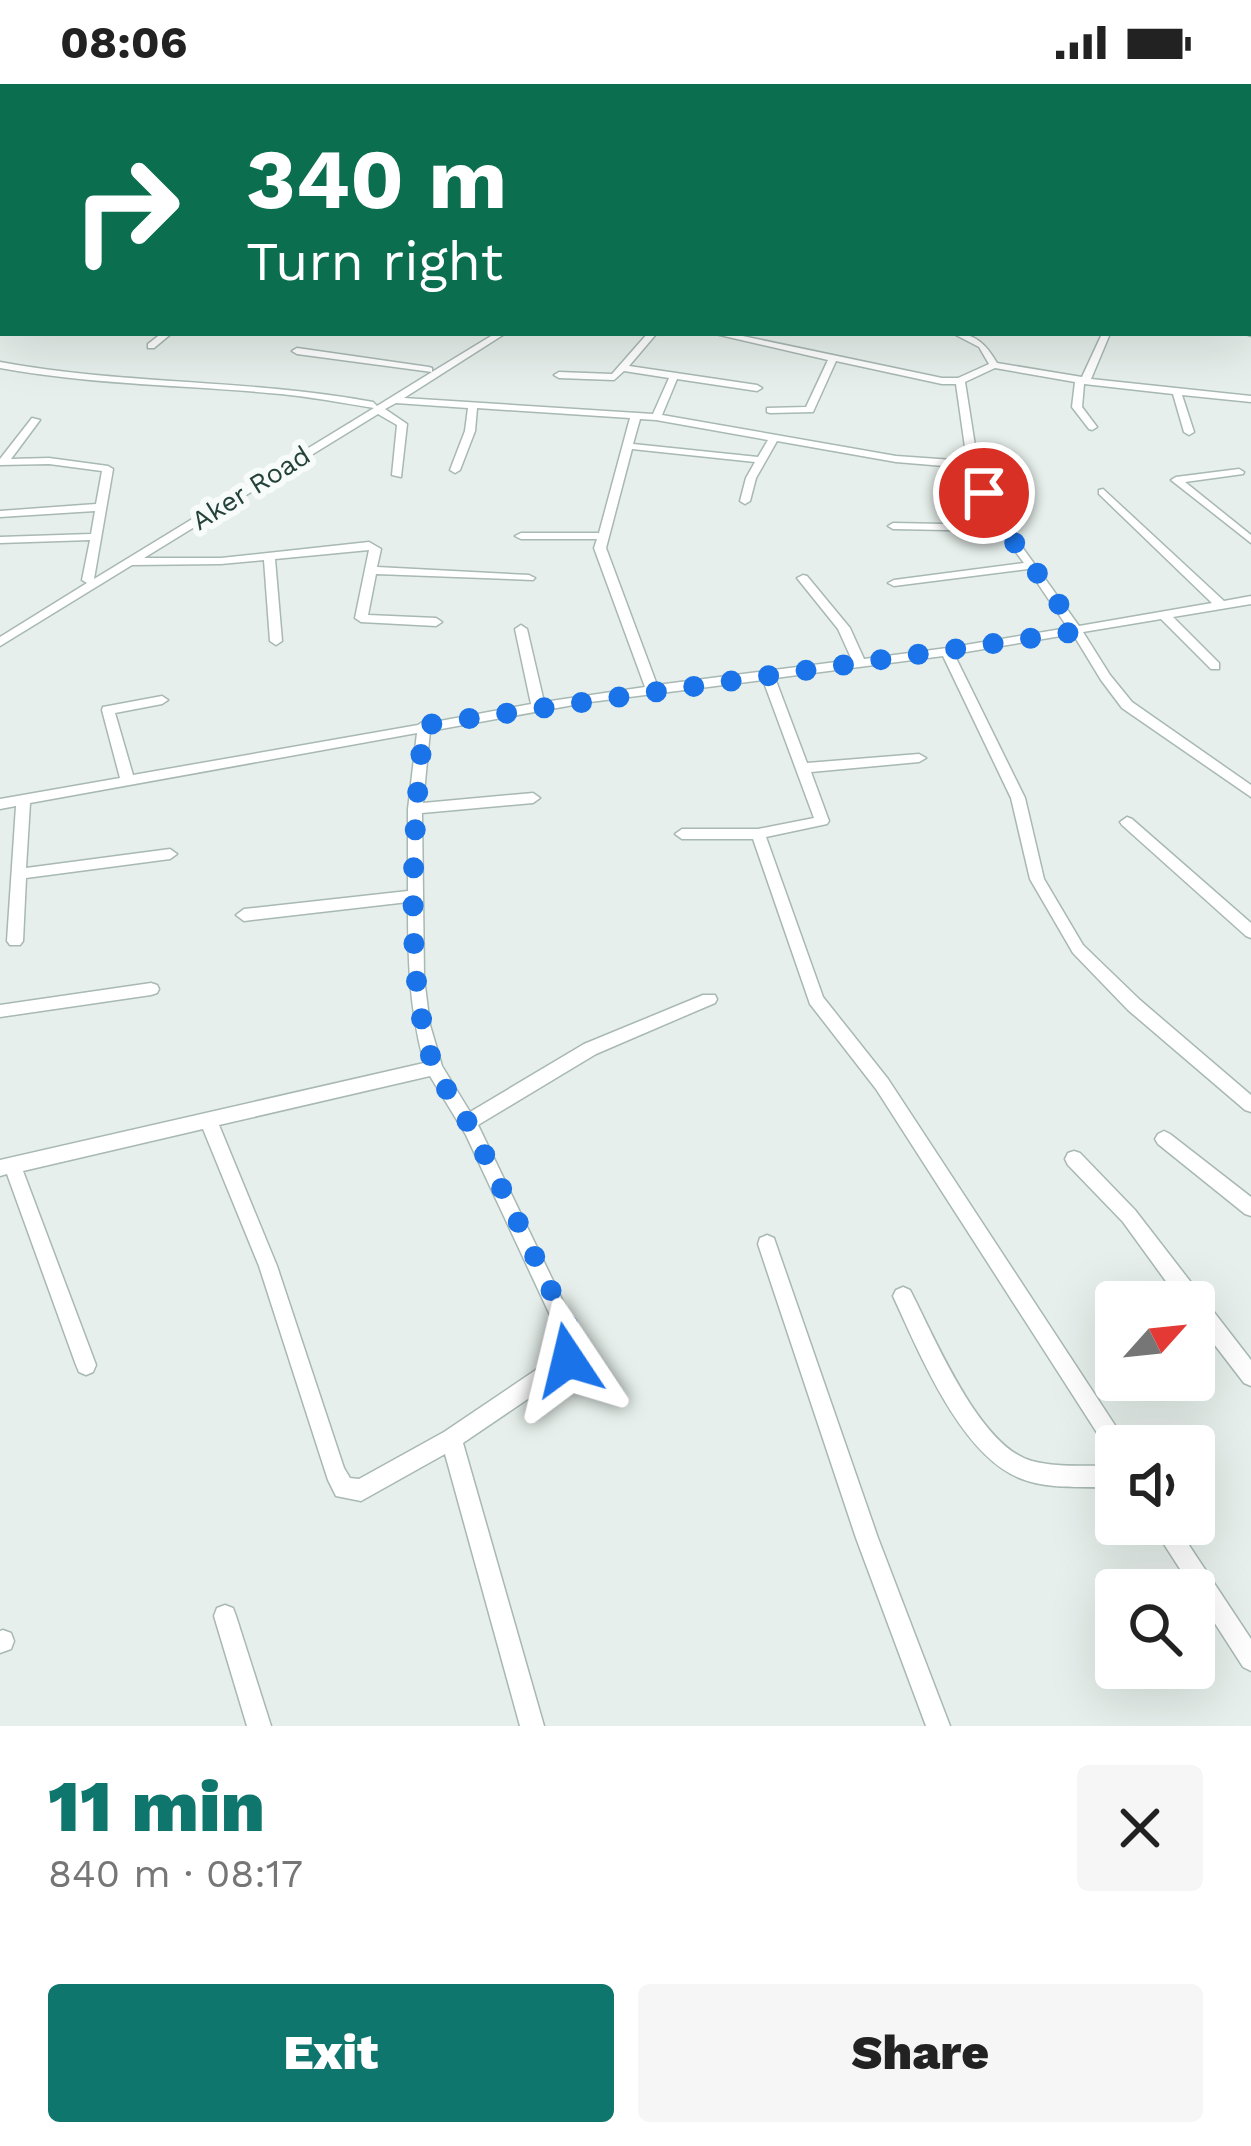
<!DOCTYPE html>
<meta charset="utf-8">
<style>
body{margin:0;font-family:"Work Sans",sans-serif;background:#f6f6f6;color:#222;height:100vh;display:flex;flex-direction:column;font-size:45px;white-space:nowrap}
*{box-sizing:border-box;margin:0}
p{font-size:39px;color:#767676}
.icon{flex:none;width:66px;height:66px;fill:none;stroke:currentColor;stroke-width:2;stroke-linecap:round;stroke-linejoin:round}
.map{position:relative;height:1642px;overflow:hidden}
.panel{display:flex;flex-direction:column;background:#fff;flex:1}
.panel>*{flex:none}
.guide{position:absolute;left:0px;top:0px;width:1251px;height:252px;box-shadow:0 12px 48px #0002;background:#0b6e4f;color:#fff;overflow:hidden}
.needle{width:78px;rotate:63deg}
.controls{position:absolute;left:1095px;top:1197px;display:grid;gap:24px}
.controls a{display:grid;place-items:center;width:120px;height:120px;border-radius:12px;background:#fff;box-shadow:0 12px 48px #0002;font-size:60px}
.pin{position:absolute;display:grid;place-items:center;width:102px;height:102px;color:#fff;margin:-51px;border:6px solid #fff;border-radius:50%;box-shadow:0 3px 12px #0007}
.me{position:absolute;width:132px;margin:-66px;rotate:350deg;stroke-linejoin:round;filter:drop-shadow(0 0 9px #0008)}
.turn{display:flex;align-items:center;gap:42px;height:252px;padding:0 48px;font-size:54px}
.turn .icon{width:156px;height:156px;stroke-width:2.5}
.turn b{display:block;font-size:84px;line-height:102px}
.round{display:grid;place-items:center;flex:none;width:126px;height:126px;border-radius:12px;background:#f6f6f6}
.head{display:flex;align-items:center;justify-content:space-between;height:204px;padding:0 48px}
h1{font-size:72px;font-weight:800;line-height:90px;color:#0f766e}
.button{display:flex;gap:24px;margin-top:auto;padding:24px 48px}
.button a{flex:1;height:138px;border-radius:12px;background:#0f766e;color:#fff;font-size:48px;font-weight:800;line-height:138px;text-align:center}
.button a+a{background:#f6f6f6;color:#222}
.status{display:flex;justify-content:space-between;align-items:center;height:84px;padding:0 60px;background:#fff;direction:ltr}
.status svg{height:33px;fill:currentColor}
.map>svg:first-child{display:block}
</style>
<div class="status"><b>08:06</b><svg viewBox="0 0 49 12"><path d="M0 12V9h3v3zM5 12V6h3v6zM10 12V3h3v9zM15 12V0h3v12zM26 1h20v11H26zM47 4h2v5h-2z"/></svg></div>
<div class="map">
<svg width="1251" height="1642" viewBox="0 0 1251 1642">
<rect width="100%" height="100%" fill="#e6efeb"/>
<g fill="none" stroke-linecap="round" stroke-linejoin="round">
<g stroke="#a8b8b2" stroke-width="3">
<g id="minor">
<polygon points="295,0 301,0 304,3 298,3"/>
<polygon points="529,0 536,0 540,3 533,3"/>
<polygon points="829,0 837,0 841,3 833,3"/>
<polygon points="897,0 904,0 908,3 901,3"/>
<polygon points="962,0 970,0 974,3 966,3"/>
<polygon points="1030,0 1038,0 1042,3 1034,3"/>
<polygon points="1096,0 1104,0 1108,3 1100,3"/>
<rect x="1248" y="10" width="3" height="4"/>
<rect x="1248" y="23" width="3" height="4"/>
<rect x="0" y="29" width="3" height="4"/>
<polygon points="0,49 3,50 3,54 0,53"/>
<polygon points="1248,73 1251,74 1251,78 1248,77"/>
<rect x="0" y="84" width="3" height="4"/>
<polygon points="0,100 3,99 3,103 0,104"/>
<polygon points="1251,104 1251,110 1248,111 1248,105"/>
<polygon points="0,121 3,120 3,124 0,125"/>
<rect x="1248" y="133" width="3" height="5"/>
<rect x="0" y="167" width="3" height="5"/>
<rect x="1248" y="175" width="3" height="5"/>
<rect x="0" y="190" width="3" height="4"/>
<rect x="1248" y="200" width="3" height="5"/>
<polygon points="1251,227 1251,239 1248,238 1248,228"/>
<polygon points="1248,245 1251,246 1251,252 1244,249 1248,249"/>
<polygon points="162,249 172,249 154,264 148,264 148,260"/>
<path d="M496,249H506L404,314L653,330L669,294L624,287L614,296L559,294L554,291L559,288L612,290L648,249H657L629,282L757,301L762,304L757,307L677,295L662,331L896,372L967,377L956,300H942L836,277L813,328L770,329L767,328V324L806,323L828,276L711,249H728L942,294H958L989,280L979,263L952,249C975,249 986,260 997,279L1082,293L1101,252L1105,249L1109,252L1091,295L1251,312V318L1182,311L1194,348L1189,351L1184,348L1173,310L1084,300L1082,323L1097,343L1092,346L1089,345L1072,323L1075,298L995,284L965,298L979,387L999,431L1079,542L1212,519L1099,410V406L1103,405L1224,517L1251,512V520L1173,533L1219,579V585H1211L1161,535L1083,548L1110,591L1132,618L1251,701V713L1122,624L1101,596L1073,550L954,570L1025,714L1044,795L1083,861L1140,916L1251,1011V1028L1245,1026L1128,926L1073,869L1030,795L1011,714L943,572L775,594L807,679L919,670L926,674L919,678L811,688L829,737L827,740L766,753L823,913L888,995L1124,1355L1127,1362H1116V1372L1110,1369L876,1005L810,920L753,755H682L675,750L682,745H758L814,734L763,596L590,618L430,647L423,719L533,709L540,714L533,719L422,729L424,894L430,941L442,982L470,1028L584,960L703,911H715L717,915L715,919L596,970L478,1041L584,1261L575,1283L463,1359L544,1642H520L445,1370L361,1417L336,1412L328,1396L259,1182L203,1045L23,1087L96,1281L93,1288L86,1291L79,1288L76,1281L7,1090L0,1092V1076L424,979C409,922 408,876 408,818L244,837L236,831L244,825L408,807V725L417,649L30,719L26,784L170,765L177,770L170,775L26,794L23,857L20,861H10L7,857L16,722L0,725V715L120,694L102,626L103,623L162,612L168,616L162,620L115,629L133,691L418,641L424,637L429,639L531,620L515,545L521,541L527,545L544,618L645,603L594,464L597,455H521L515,452L521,449H599L630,334L477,324L475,347L460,386L455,389L450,386L465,347L468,324L396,319L385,325L407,340L401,393L392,391L397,341L378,330L144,474H221L369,458L381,465L377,483L529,491L535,494L533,496L376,490L368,531L436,534L442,538L436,542L361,538L355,534L369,466L275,475L282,557L276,561L270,557L264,476L221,480L132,481L0,562V553L87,499L82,496L90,456L0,459V453L91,450L95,427L0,433V427L96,420L102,387L49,380L0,381V375L32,334L40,336L11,375L49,374L108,382L113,385L94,495L374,324C343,319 312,313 281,310C187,301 93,301 0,284V278C123,301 250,295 373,318L377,322L432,288L297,270L292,267L297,264L429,283L432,284V288ZM640,335L656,336L768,356L758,373L633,360ZM777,357L896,378L968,384L989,431L996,441L893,439L888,442L893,445L1000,447L1024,479L894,496L888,499L894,502L1028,485L1068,544L947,564L864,575L850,544L807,492L803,491L797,494L838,545L852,576L657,601L606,464L632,365L755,378L746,394L740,417L745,420L750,417L756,394ZM430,992L466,1051L564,1261L561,1269L444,1348L359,1395L350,1394L344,1384L277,1182L219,1041Z"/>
<polygon points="1239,385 1244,388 1243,390 1185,398 1251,451 1251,459 1171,396 1176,393"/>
<polygon points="1127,733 1132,735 1251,839 1251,854 1246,852 1122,741 1120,738"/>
<polygon points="151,899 157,901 159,905 157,909 151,911 0,933 0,921"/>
<polygon points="1164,1047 1170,1050 1251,1113 1251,1132 1245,1130 1158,1060 1155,1055 1158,1050"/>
<polygon points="1074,1067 1080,1069 1135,1126 1251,1276 1251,1302 1244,1299 1194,1234 1194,1218 1181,1218 1123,1138 1068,1081 1065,1075 1068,1069"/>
<polygon points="767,1151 774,1154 776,1160 878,1454 950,1642 926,1642 856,1454 758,1160 760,1154"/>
<path d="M903,1203L910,1206C934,1252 979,1363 1032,1377C1059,1384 1089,1381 1116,1382V1404C1085,1402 1051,1406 1022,1395C961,1373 919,1268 893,1212L896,1206Z"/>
<polygon points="1151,1440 1175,1440 1251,1555 1251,1587 1243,1583"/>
<polygon points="225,1521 233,1524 236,1532 271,1642 247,1642 214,1532 217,1524"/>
<polygon points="3,1546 11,1549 14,1557 11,1565 0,1569 0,1547"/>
</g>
</g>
<use href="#minor" fill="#fff" fill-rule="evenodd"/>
</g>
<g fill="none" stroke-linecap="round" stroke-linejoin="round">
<path stroke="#1a73e8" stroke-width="21" stroke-dasharray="0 37.8" d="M568,1276L574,1262L571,1248C539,1182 508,1115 474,1050C462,1026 442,1003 433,979C402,894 414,732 424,641L1074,548C1051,497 1008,460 984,409"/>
</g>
<g text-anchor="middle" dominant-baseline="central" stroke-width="12" stroke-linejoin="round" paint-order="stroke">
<g font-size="27" fill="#24423a" stroke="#f7fbf9">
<text transform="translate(251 404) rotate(-32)">Aker Road</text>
</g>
</g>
</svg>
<div class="controls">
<a><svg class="needle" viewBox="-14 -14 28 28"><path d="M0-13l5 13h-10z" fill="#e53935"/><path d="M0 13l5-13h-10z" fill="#767676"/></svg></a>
<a><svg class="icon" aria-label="sound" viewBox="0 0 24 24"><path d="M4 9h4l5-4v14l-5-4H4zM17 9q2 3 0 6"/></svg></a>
<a><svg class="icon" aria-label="search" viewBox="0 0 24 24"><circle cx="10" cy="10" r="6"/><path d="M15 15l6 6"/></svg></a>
</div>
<div class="pin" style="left:984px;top:409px;background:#d93025"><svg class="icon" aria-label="arrive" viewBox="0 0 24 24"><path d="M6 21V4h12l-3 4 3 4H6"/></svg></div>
<svg class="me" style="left:568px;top:1276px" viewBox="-20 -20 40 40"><path d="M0-17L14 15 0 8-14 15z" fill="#1a73e8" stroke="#fff" stroke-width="4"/></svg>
<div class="guide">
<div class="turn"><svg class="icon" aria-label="right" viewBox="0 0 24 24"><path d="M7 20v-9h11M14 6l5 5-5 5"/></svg><div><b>340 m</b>Turn right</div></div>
</div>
</div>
<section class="panel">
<div class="head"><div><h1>11 min</h1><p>840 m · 08:17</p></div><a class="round"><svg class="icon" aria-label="close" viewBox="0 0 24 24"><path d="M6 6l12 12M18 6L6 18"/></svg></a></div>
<div class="button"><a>Exit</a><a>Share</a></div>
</section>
